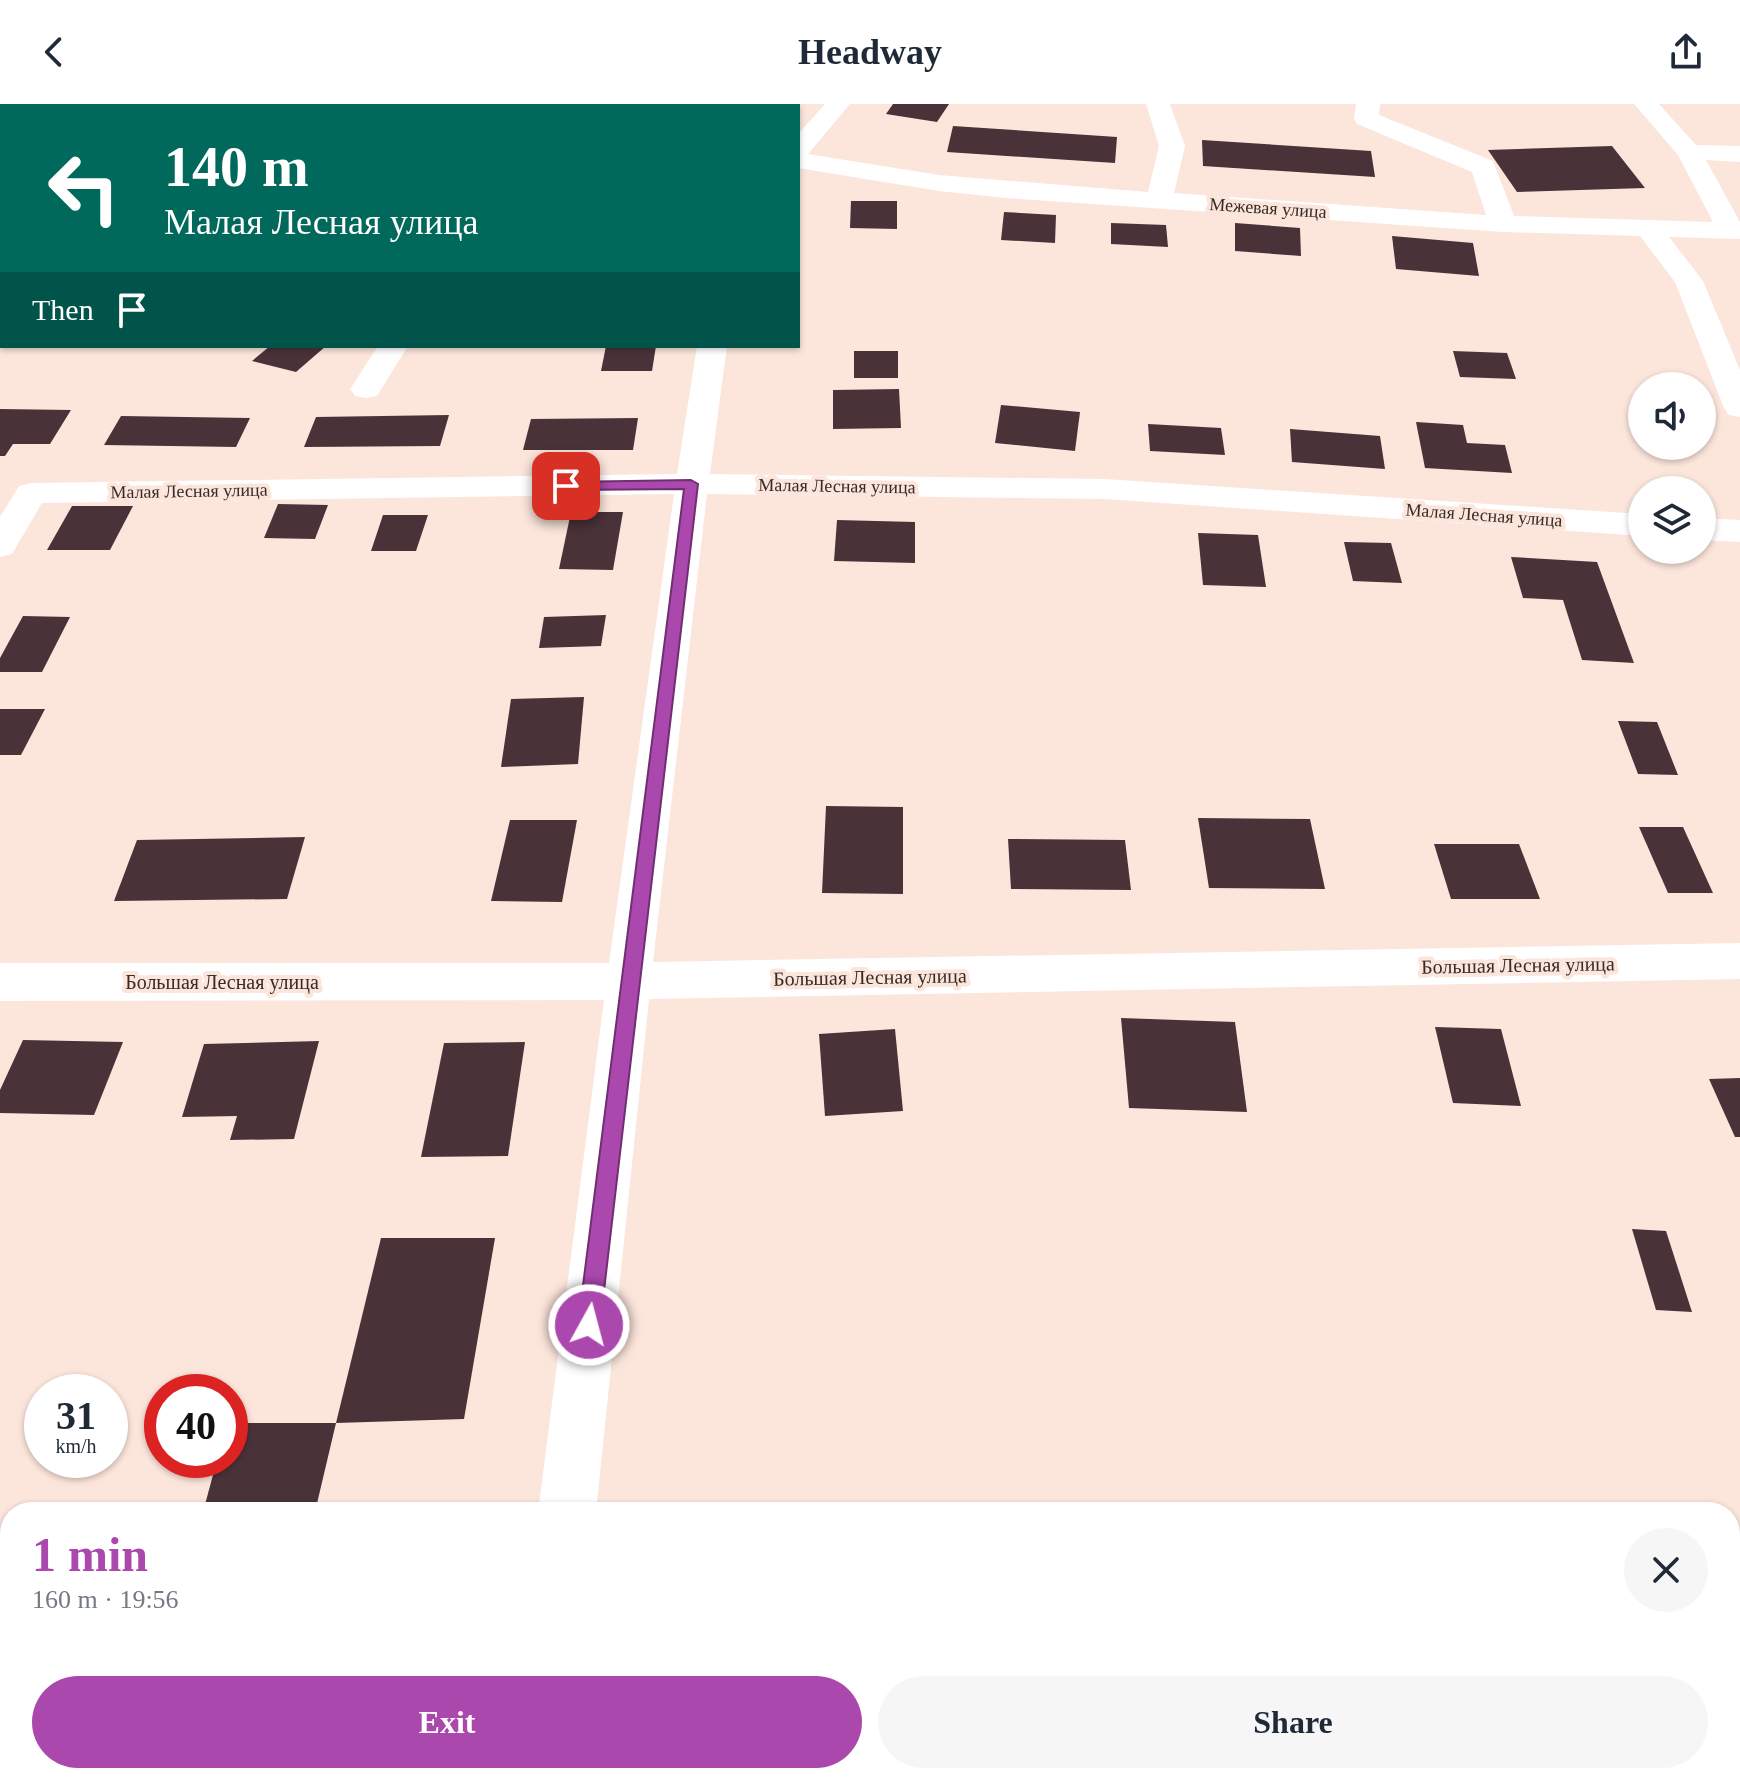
<!DOCTYPE html>
<meta charset="utf-8">
<style>
body{margin:0;font-family:"Times New Roman",serif;background:#f6f6f7;color:#1f2937;height:100vh;display:flex;flex-direction:column;font-size:30px;white-space:nowrap}
*{box-sizing:border-box;margin:0}
p{font-size:26px;color:#747a83}
.icon{flex:none;width:44px;height:44px;fill:none;stroke:currentColor;stroke-width:2;stroke-linecap:round;stroke-linejoin:round}
.map{position:relative;flex:1;overflow:hidden}
.panel{position:absolute;left:0px;top:1398px;width:1740px;height:282px;display:flex;flex-direction:column;background:#fff;border-radius:32px 32px 0 0;box-shadow:0 2px 6px #0004}
.panel>*{flex:none}
.hud{position:absolute;left:0px;top:0px;width:800px;height:244px;box-shadow:0 2px 6px #0004;background:#00695c;color:#fff;overflow:hidden}
.controls{position:absolute;left:1628px;top:268px;display:grid;gap:16px}
.controls a{display:grid;place-items:center;width:88px;height:88px;border-radius:50%;background:#fff;box-shadow:0 2px 6px #0004;font-size:40px}
.speed{position:absolute;left:24px;top:1270px;display:flex;gap:16px;font-size:40px;font-weight:700;text-align:center}
.speed>*{display:grid;place-content:center;width:104px;height:104px;border-radius:50%;background:#fff;box-shadow:0 2px 6px #0004;line-height:1}
.speed small{font-size:20px;font-weight:400}
.speed .limit{border:12px solid #d22;background:#fff;color:#111}
.pin{position:absolute;display:grid;place-items:center;width:68px;height:68px;color:#fff;margin:-34px;border-radius:16px;box-shadow:0 4px 12px #0006}
.me{position:absolute;width:88px;margin:-44px;rotate:7deg;stroke-linejoin:round;filter:drop-shadow(0 0 6px #0008)}
.turn{display:flex;align-items:center;gap:28px;height:168px;padding:0 32px;font-size:36px}
.turn .icon{width:104px;height:104px;stroke-width:2.5}
.turn b{display:block;font-size:56px;line-height:68px}
.then{display:flex;align-items:center;height:76px;padding:0 32px;background:#0003;gap:16px;font-size:30px}
.round{display:grid;place-items:center;flex:none;width:84px;height:84px;border-radius:42px;background:#f6f6f7}
.overview{display:flex;align-items:center;justify-content:space-between;height:136px;padding:0 32px}
h1{font-size:48px;font-weight:600;line-height:60px;color:#ab48ae}
.primary-button{display:flex;gap:16px;margin-top:auto;padding:16px 32px}
.primary-button a{flex:1;height:92px;border-radius:48px;background:#ab48ae;color:#fff;font-size:32px;font-weight:600;line-height:92px;text-align:center}
.primary-button a+a{background:#f6f6f7;color:#1f2937}
header{display:flex;justify-content:space-between;align-items:center;height:104px;padding:0 32px;background:#fff;font-size:36px;font-weight:600}
.map>svg:first-child{display:block}
</style>
<header><svg class="icon" aria-label="back" viewBox="0 0 24 24"><path d="M15 5l-7 7 7 7"/></svg>Headway<svg class="icon" aria-label="share" viewBox="0 0 24 24"><path d="M12 15V3M7 8l5-5 5 5M5 13v7h14v-7"/></svg></header>
<div class="map">
<svg width="1740" height="1679" viewBox="0 0 1740 1679">
<rect width="100%" height="100%" fill="#fce5db"/>
<g fill="#4a3239">
<polygon points="893,0 949,0 937,18 886,10"/>
<polygon points="953,22 1117,33 1115,59 947,48"/>
<polygon points="1202,36 1371,47 1375,73 1203,62"/>
<polygon points="1612,42 1645,84 1517,88 1488,46"/>
<polygon points="851,97 897,97 897,125 850,124"/>
<polygon points="1004,108 1056,111 1055,139 1001,136"/>
<polygon points="1111,119 1166,121 1168,143 1111,140"/>
<polygon points="1235,119 1300,124 1301,152 1235,147"/>
<polygon points="1392,132 1473,139 1479,172 1396,165"/>
<polygon points="270,242 326,242 296,268 252,257"/>
<polygon points="606,242 656,242 652,267 601,267"/>
<rect x="854" y="247" width="44" height="27"/>
<polygon points="1453,247 1507,249 1516,275 1460,273"/>
<polygon points="899,285 901,324 833,325 833,286"/>
<polygon points="1001,301 1080,308 1075,347 995,339"/>
<polygon points="0,305 71,306 50,340 13,340 5,352 0,352"/>
<polygon points="449,311 440,342 304,343 316,313"/>
<polygon points="121,312 250,314 236,343 104,341"/>
<polygon points="638,314 633,346 523,346 531,315"/>
<polygon points="1416,318 1463,321 1467,339 1505,341 1512,369 1425,364"/>
<polygon points="1148,320 1221,324 1225,351 1150,347"/>
<polygon points="1290,325 1380,332 1385,365 1292,358"/>
<polygon points="278,400 328,401 315,435 264,434"/>
<polygon points="72,402 133,402 110,446 47,446"/>
<polygon points="571,408 623,408 613,466 559,465"/>
<polygon points="383,411 428,411 416,447 371,447"/>
<polygon points="837,416 915,418 915,459 834,457"/>
<polygon points="1198,429 1258,431 1266,483 1203,481"/>
<polygon points="1344,438 1391,439 1402,479 1353,477"/>
<polygon points="1511,453 1597,458 1634,559 1582,556 1563,496 1523,494"/>
<polygon points="606,511 601,542 539,544 544,513"/>
<polygon points="23,512 70,513 42,568 0,568 0,554"/>
<polygon points="584,593 578,660 501,663 511,595"/>
<polygon points="0,605 45,605 21,651 0,651"/>
<polygon points="1618,617 1657,618 1678,671 1638,670"/>
<polygon points="826,702 903,703 903,790 822,789"/>
<polygon points="1198,714 1310,715 1325,785 1209,784"/>
<polygon points="510,716 577,716 562,798 491,797"/>
<polygon points="1639,723 1683,723 1713,789 1668,789"/>
<polygon points="305,733 287,795 114,797 137,736"/>
<polygon points="1008,735 1125,736 1131,786 1011,785"/>
<polygon points="1434,740 1519,740 1540,795 1451,795"/>
<polygon points="1121,914 1235,918 1247,1008 1129,1004"/>
<polygon points="1435,923 1501,925 1521,1002 1453,999"/>
<polygon points="895,925 903,1007 825,1012 819,930"/>
<polygon points="23,936 123,938 94,1011 0,1009 0,986"/>
<polygon points="319,937 294,1035 230,1036 237,1012 182,1013 204,940"/>
<polygon points="525,938 508,1052 421,1053 444,939"/>
<polygon points="1740,974 1740,1033 1735,1033 1709,975"/>
<polygon points="1632,1125 1666,1127 1692,1208 1656,1206"/>
<polygon points="381,1134 495,1134 464,1315 336,1319"/>
<polygon points="230,1319 336,1319 315,1408 203,1408 217,1356 230,1356"/>
<rect x="0" y="1471" width="10" height="136"/>
</g>
<g fill="none" stroke-linecap="round" stroke-linejoin="round">
<g fill="#fff" fill-rule="evenodd">
<polygon points="355,0 395,0 396,2 356,2"/>
<rect x="622" y="0" width="24" height="2"/>
<polygon points="825,0 850,0 808,50 939,71 1148,88 1159,42 1146,0 1170,0 1185,42 1174,89 1486,111 1472,68 1357,20 1354,15 1356,0 1380,0 1379,11 1493,57 1514,112 1713,118 1678,51 1634,0 1659,0 1696,41 1740,42 1740,58 1706,56 1740,118 1740,135 1669,133 1703,177 1740,266 1740,313 1729,311 1724,304 1675,178 1640,132 1503,128 1006,94 939,87 798,64 798,30"/>
<polygon points="378,242 408,242 377,292 366,294 355,292 350,285"/>
<polygon points="697,242 727,242 710,370 1105,375 1642,410 1642,432 1105,395 707,390 653,858 1740,839 1740,875 649,895 596,1408 538,1408 604,896 0,897 0,859 609,859 674,390 42,399 12,450 0,453 0,413 19,382 31,379 677,370"/>
<polygon points="1702,414 1740,416 1740,438 1702,436"/>
<polygon points="504,1670 568,1670 567,1679 503,1679"/>
</g>
</g>
<polygon fill="#ab48ae" stroke="#6f2f71" stroke-width="2" points="691,376 698,380 600,1221 597,1228 589,1231 581,1228 578,1221 684,385 566,386 559,382 566,378"/>
<g text-anchor="middle" dominant-baseline="central" stroke-width="8" stroke-linejoin="round" paint-order="stroke">
<g font-size="18" fill="#362b27" stroke="#fce5db">
<text transform="translate(1268 104) rotate(4)">Межевая улица</text>
<text transform="translate(837 382) rotate(1)">Малая Лесная улица</text>
<text transform="translate(189 387) rotate(-1)">Малая Лесная улица</text>
<text transform="translate(1484 411) rotate(4)">Малая Лесная улица</text>
</g>
<g font-size="20" fill="#362b27" stroke="#fce5db">
<text transform="translate(1518 861) rotate(-1)">Большая Лесная улица</text>
<text transform="translate(870 873) rotate(-1)">Большая Лесная улица</text>
<text x="222" y="878">Большая Лесная улица</text>
</g>
</g>
</svg>
<div class="controls">
<a><svg class="icon" aria-label="sound" viewBox="0 0 24 24"><path d="M4 9h4l5-4v14l-5-4H4zM17 9q2 3 0 6"/></svg></a>
<a><svg class="icon" aria-label="layers" viewBox="0 0 24 24"><path d="M12 4l9 5-9 5-9-5zM3 14l9 5 9-5"/></svg></a>
</div>
<div class="speed"><div>31<small>km/h</small></div><div class="limit">40</div></div>
<div class="pin" style="left:566px;top:382px;background:#d93025"><svg class="icon" aria-label="arrive" viewBox="0 0 24 24"><path d="M6 21V4h12l-3 4 3 4H6"/></svg></div>
<svg class="me" style="left:589px;top:1221px" viewBox="-20 -20 40 40"><circle r="17" fill="#ab48ae" stroke="#fff" stroke-width="3"/><path d="M0-11L8 9 0 5-8 9z" fill="#fff"/></svg>
<div class="hud">
<div class="turn"><svg class="icon" aria-label="left" viewBox="0 0 24 24"><path d="M17 20v-9H6M10 6l-5 5 5 5"/></svg><div><b>140 m</b>Малая Лесная улица</div></div>
<div class="then">Then<svg class="icon" aria-label="arrive" viewBox="0 0 24 24"><path d="M6 21V4h12l-3 4 3 4H6"/></svg></div>
</div>
<section class="panel">
<div class="overview"><div><h1>1 min</h1><p>160 m · 19:56</p></div><a class="round"><svg class="icon" aria-label="close" viewBox="0 0 24 24"><path d="M6 6l12 12M18 6L6 18"/></svg></a></div>
<div class="primary-button"><a>Exit</a><a>Share</a></div>
</section>
</div>
